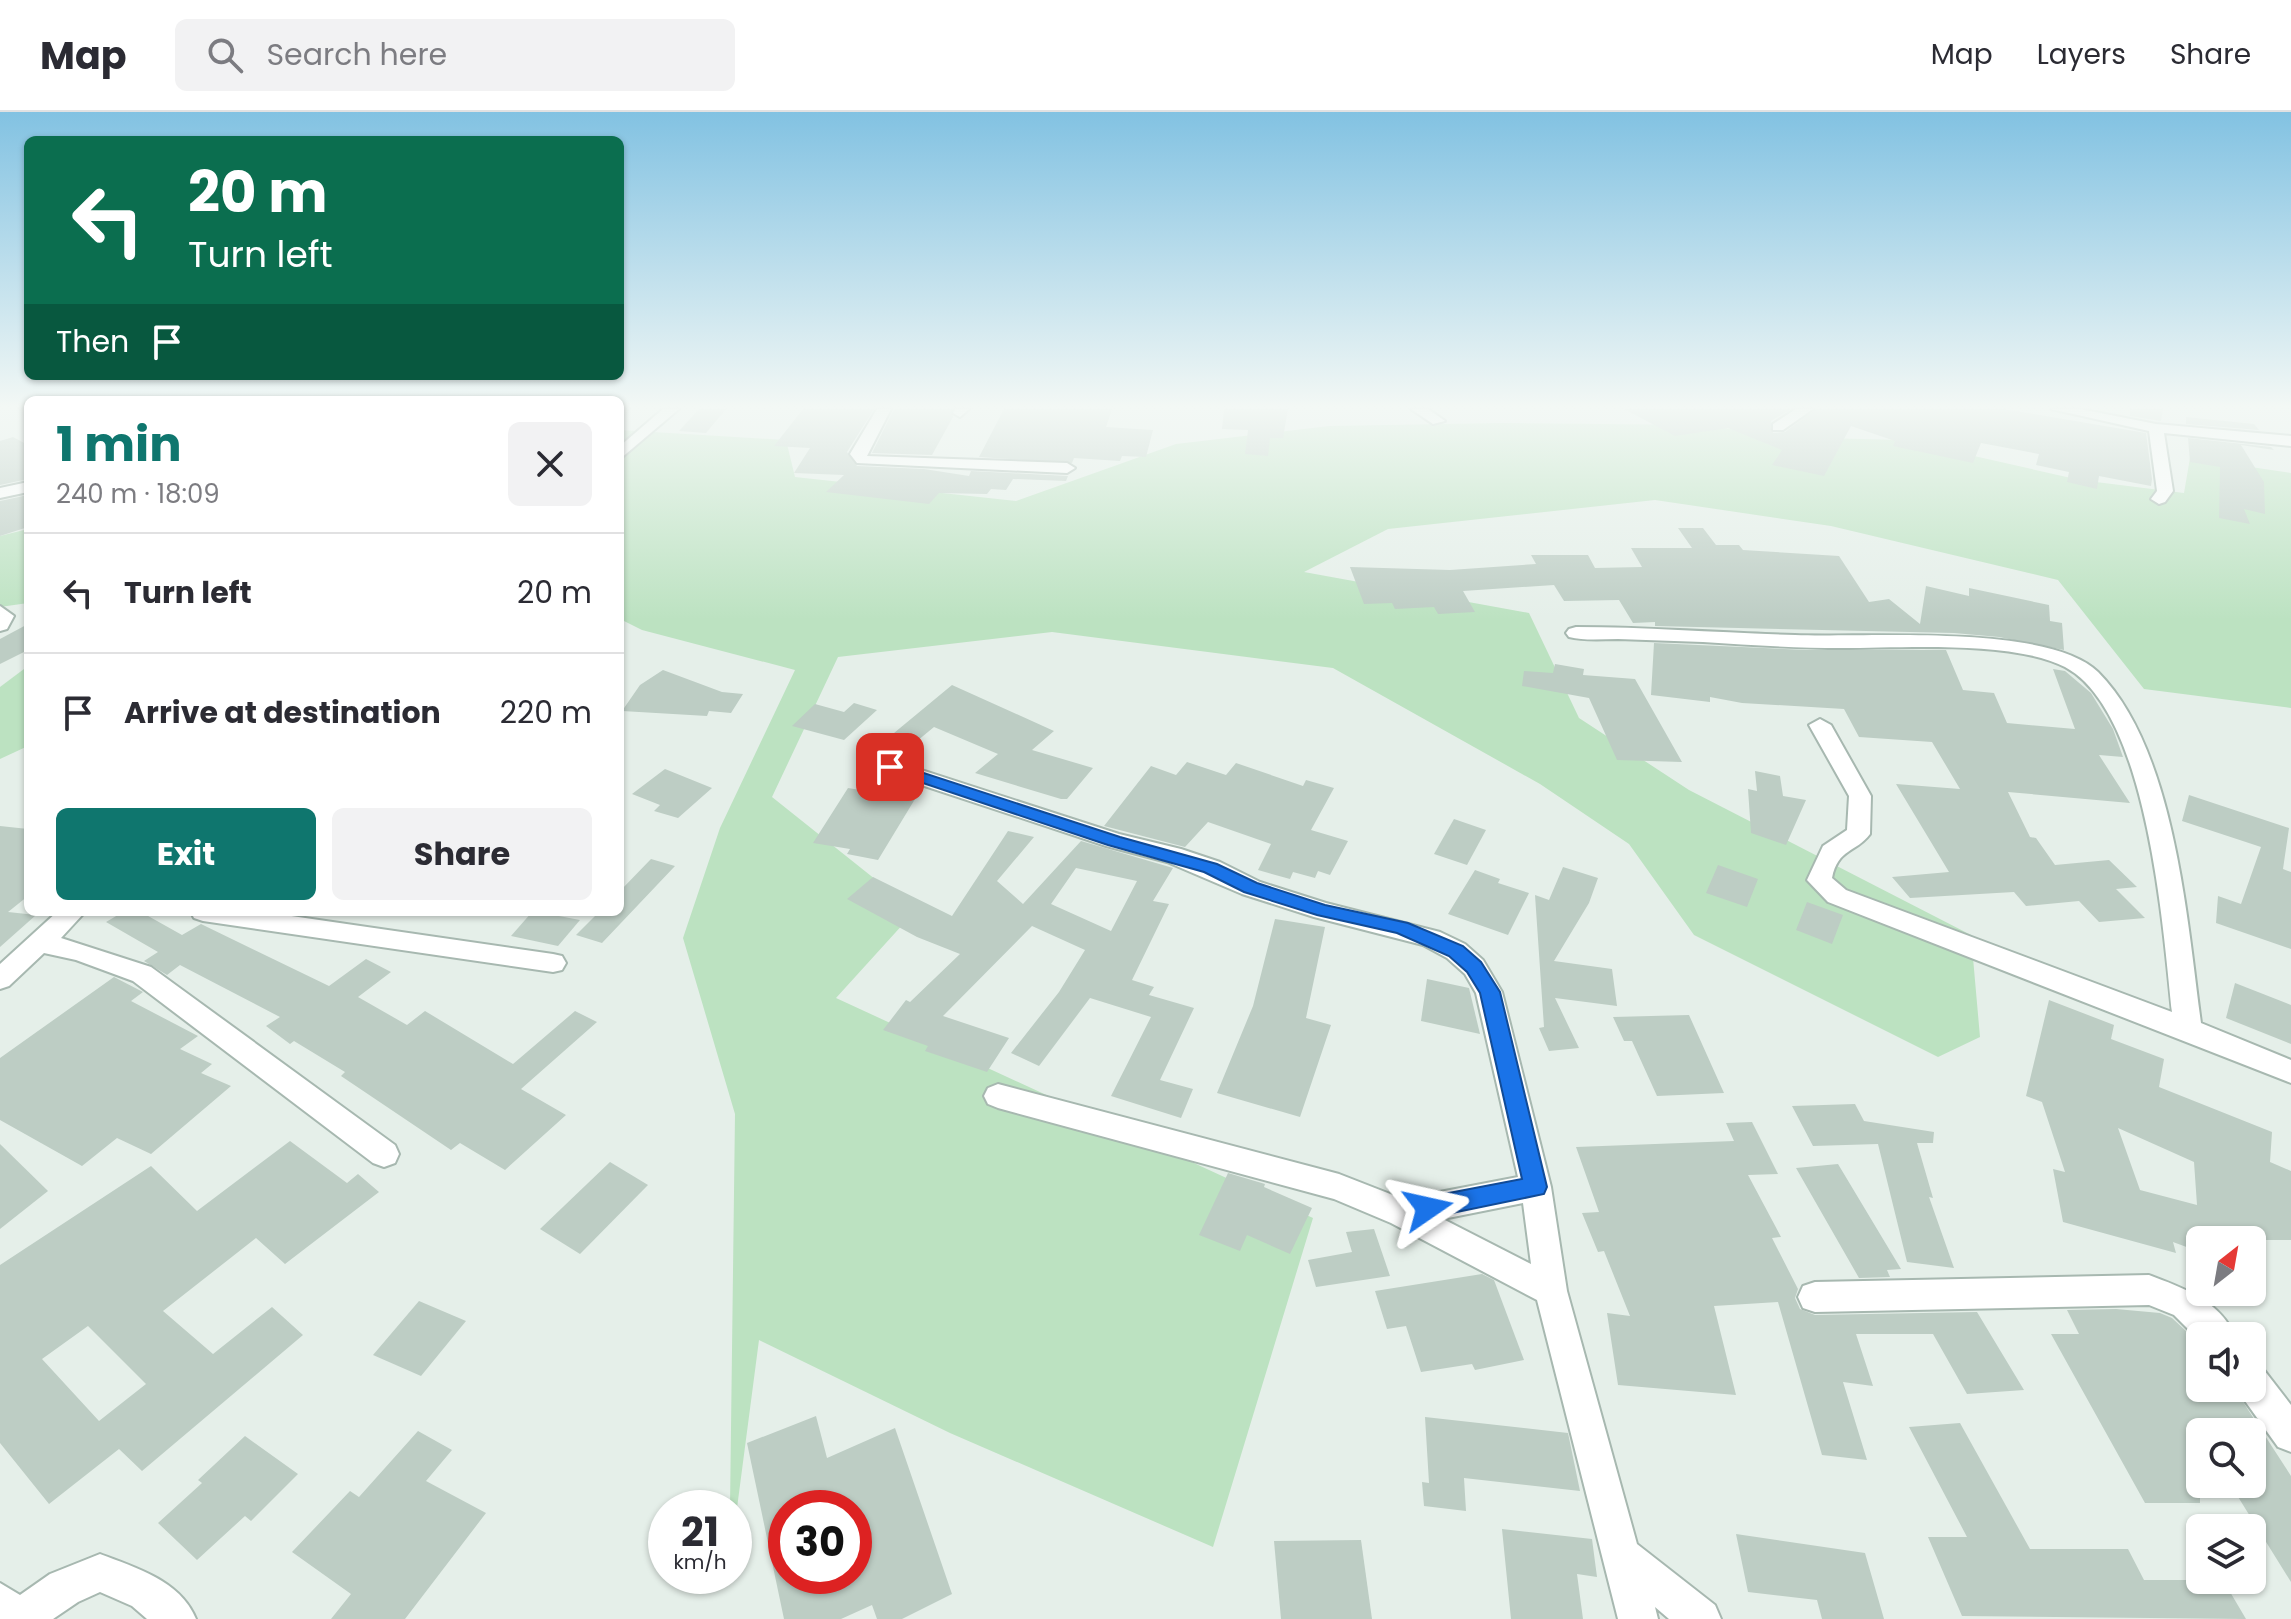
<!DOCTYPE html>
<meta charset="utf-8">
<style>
body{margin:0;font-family:Poppins,sans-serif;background:#f2f2f3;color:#2b2b33;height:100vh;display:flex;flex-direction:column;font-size:30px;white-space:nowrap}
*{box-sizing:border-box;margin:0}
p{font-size:26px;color:#7c7c81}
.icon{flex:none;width:44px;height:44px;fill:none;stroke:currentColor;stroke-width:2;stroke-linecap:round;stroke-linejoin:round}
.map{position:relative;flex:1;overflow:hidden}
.details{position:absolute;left:24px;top:284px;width:600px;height:520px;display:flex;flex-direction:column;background:#fff;border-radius:12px;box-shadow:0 2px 6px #0004}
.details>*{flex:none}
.hud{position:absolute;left:24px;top:24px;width:600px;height:244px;border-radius:12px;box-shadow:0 2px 6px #0004;background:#0b6e4f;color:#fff;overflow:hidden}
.needle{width:52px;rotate:31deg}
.controls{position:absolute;left:2186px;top:1114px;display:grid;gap:16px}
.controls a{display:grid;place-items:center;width:80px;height:80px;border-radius:12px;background:#fff;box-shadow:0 2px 6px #0004;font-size:40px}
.speed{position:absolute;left:648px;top:1378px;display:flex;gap:16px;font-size:40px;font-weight:700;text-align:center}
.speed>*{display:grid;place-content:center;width:104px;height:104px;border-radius:50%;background:#fff;box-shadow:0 2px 6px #0004;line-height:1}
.speed small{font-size:20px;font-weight:400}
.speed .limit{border:12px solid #d22;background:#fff;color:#111}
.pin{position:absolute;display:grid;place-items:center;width:68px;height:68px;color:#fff;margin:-34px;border-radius:16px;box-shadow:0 4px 12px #0006}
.me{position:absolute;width:88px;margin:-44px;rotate:79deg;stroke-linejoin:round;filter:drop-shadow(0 0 6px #0008)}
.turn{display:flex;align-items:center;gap:28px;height:168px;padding:0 32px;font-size:36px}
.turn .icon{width:104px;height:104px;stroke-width:2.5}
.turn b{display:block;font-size:56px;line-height:68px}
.then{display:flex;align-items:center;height:76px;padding:0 32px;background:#0003;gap:16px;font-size:30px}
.round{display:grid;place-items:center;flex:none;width:84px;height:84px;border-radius:12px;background:#f2f2f3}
.headline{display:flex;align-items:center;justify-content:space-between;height:136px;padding:0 32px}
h1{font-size:48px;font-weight:700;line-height:60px;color:#0f766e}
.button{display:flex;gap:16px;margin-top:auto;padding:16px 32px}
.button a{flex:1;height:92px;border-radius:12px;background:#0f766e;color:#fff;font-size:32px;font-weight:700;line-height:92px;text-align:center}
.button a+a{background:#f2f2f3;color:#2b2b33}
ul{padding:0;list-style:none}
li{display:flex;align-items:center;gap:24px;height:120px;padding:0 32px;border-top:2px solid #e1e1e2}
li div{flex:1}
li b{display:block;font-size:30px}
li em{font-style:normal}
header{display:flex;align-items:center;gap:48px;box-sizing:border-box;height:112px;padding:0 40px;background:#fff;border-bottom:2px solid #e1e1e2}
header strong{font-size:38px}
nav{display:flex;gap:44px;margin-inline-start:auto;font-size:28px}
.search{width:560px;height:72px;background:#f2f2f3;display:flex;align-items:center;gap:20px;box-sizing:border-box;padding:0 28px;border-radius:12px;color:#7c7c81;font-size:30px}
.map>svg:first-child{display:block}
</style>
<header>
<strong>Map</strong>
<div class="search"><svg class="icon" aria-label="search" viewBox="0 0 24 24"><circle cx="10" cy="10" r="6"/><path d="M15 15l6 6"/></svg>Search here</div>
<nav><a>Map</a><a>Layers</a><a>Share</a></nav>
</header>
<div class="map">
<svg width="2291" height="1507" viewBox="0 0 2291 1507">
<rect width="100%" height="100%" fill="#e5efe9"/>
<g fill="#bce2c1">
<polygon points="1502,311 1706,313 1780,325 1903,328 2080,368 2184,381 2190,346 2291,361 2291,596 2144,577 2058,468 1831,414 1655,388 1388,417 1304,460 1529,501 1579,606 1689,678 1971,823 1980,925 1938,945 1694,823 1629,732 1540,672 1333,556 1052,520 838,545 772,685 915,799 836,886 1313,1106 1213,1435 950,1321 759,1228 734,1419 734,1396 730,1396 735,1002 683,826 720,716 795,558 642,518 620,507 620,318 786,328 795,365 1016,389 1176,332 1329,314"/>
<polygon points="28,417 28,491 0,495 0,424"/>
<polygon points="28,554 28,634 0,647 0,575"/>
</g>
<g fill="#bdcdc4" fill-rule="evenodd">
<polygon points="699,297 726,297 706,321 679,319"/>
<polygon points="803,297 874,297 847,340 857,354 924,357 969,364 971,359 1068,364 1066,369 1013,367 1006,378 991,377 987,382 939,381 929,392 826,380 844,363 794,361 810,336 774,334"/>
<polygon points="894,297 952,297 953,305 932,343 872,341"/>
<polygon points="1004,297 1112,297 1106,315 1153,318 1146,345 1122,344 1120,349 1074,346 1072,351 979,345"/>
<polygon points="1224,297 1288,297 1283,326 1270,326 1268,344 1245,342 1248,318 1222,317"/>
<polygon points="1624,297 1791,297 1771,309 1773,321 1785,320 1816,297 2004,297 2146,321 2152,367 2151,374 2099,364 2097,377 2067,370 2069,360 2036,353 2039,342 1981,331 1973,351 1893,334 1895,329 1851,314 1824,364 1772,353 1782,338 1728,316 1675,324"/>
<polygon points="2130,297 2163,297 2161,309 2130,304"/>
<polygon points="2186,305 2254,312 2259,318 2186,312"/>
<polygon points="13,325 28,333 28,367 0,373 0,329"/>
<polygon points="2188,326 2271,335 2274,338 2241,333 2264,370 2265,402 2244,397 2250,412 2219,406 2220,355 2190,350"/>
<polygon points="28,383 28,415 0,424 0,389"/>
<polygon points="1678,416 1703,416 1716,433 1739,433 1743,438 1839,444 1869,490 1889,487 1920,512 1926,474 1969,484 1969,476 2049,493 2050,509 2062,511 2064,538 1999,525 1954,521 1655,514 1655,510 1633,511 1619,488 1564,489 1554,473 1463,479 1475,500 1438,502 1434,495 1395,497 1392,491 1364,492 1350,455 1450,458 1536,452 1531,443 1588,443 1595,456 1642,455 1631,436 1692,436"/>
<polygon points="28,512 28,538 0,552 0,527"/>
<polygon points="1654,531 1807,538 1946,538 1963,578 1994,581 2007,611 2075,617 2053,557 2065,559 2091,581 2113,617 2123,645 2099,643 2130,691 2008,680 2030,725 2036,726 2055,753 2109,748 2137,775 2116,777 2145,806 2099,810 2079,789 2026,794 2014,780 1910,786 1892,765 1949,760 1896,672 1960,677 1932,630 1859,625 1844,597 1742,591 1710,585 1710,590 1651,583"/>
<polygon points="1555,552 1584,557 1583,563 1635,567 1682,650 1617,648 1589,586 1522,574 1524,559 1553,561"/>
<polygon points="663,558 722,580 743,582 731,601 709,599 707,604 622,599 640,573"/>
<polygon points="952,573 1054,619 1032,638 1093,656 1067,687 1061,687 975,661 998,642 934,615 917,629 894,621"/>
<polygon points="854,591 877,598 844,628 792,614 815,592 844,600"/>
<polygon points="1187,650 1226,663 1236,651 1303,674 1306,668 1334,676 1311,718 1348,729 1330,763 1318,759 1315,766 1293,760 1290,767 1258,758 1271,732 1208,710 1185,735 1104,714 1151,654 1176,663"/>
<polygon points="665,657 712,676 678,706 654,699 660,693 632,682"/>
<polygon points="1755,659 1780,664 1783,684 1806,688 1786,733 1751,721 1748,677 1757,679"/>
<polygon points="848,676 915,687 878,748 847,742 850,737 813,731"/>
<polygon points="2189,683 2289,716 2283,757 2291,760 2291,837 2216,811 2218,784 2241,792 2261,735 2182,709"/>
<polygon points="1454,707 1486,718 1467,753 1434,742"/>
<polygon points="0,714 28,717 28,784 8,800 36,803 0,835"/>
<path d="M1008,719L1034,725L997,769L1023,792L1081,729L1173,756L1153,789L1169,792L1132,868L1154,875L1149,883L1194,896L1160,968L1193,977L1181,1006L1111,984L1151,905L1090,886L1039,954L1011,941L1059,880L1085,838L1032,814L943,904L1009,926L987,960L925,939L928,934L883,918L906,888L910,890L960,842L917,825L847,787L873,765L952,804ZM1076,756L1137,769L1111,819L1051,792Z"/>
<polygon points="651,747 675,754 602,831 576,823 599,800 620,800 620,779"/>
<polygon points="1718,753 1758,767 1747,795 1706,781"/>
<polygon points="1563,755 1598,766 1589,791 1554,849 1612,857 1617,894 1555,886 1579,936 1549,939 1539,916 1544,915 1535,783 1549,788"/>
<polygon points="1475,758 1500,767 1498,771 1529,781 1508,823 1448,802"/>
<polygon points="1807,790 1843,803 1832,832 1796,818"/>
<polygon points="123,800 141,800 182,823 201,812 329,874 366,847 391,860 358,885 407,913 425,899 513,952 575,899 597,910 521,977 566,1003 505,1058 460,1031 451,1038 341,964 345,960 294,929 290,932 266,914 280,905 180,853 167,863 144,849 158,840 106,810"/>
<polygon points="532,800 538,800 580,808 558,834 511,824"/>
<polygon points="1275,807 1325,815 1306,906 1331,913 1300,1005 1217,981 1253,894"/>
<polygon points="114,865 143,880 131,889 198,924 180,937 212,952 201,961 231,974 151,1042 117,1026 82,1054 0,1008 0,946"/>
<polygon points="1427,867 1469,876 1480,922 1421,909"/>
<polygon points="2235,871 2291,893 2291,932 2226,906"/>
<path d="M2049,888L2114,913L2111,927L2164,947L2159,975L2272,1020L2270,1050L2291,1059V1128H2200V1140L2173,1130L2176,1141L2063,1110L2053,1057L2065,1060L2042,990L2026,984ZM2118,1016L2194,1050L2197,1093L2140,1078Z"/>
<polygon points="1689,903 1724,981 1657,984 1632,929 1624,929 1613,905"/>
<polygon points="1855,992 1864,1009 1934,1020 1933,1031 1917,1031 1933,1086 1929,1085 1954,1156 1907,1150 1878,1032 1813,1034 1792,994"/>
<polygon points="1752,1010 1778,1062 1748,1063 1781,1125 1772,1126 1798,1177 1795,1186 1800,1197 1815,1203 1977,1200 2024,1278 1967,1282 1933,1222 1856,1222 1873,1274 1843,1270 1867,1348 1822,1343 1778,1190 1714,1194 1736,1283 1618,1273 1607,1201 1630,1204 1604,1139 1598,1140 1582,1101 1599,1100 1576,1035 1734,1029 1726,1011"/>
<path d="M290,1029L347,1071L358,1062L379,1080L285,1152L256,1126L163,1199L213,1242L272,1195L303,1223L142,1359L119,1337L49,1392L0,1331V1153L151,1054L197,1099ZM88,1214L146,1272L99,1309L42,1247Z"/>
<polygon points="0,1032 48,1079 0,1117"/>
<polygon points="610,1050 648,1073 580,1142 540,1117"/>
<polygon points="1838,1052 1901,1157 1887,1158 1890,1165 1859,1166 1796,1056"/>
<polygon points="1228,1061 1265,1072 1264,1075 1312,1096 1290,1142 1247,1123 1240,1139 1199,1123"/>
<polygon points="1374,1117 1390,1164 1316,1175 1308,1148 1352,1140 1346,1120"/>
<polygon points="1482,1162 1494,1168 1524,1248 1475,1258 1472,1252 1421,1260 1406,1214 1387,1217 1375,1179"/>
<polygon points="419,1189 466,1209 421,1264 373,1243"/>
<polygon points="2116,1197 2160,1201 2172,1206 2200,1232 2200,1276 2234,1276 2291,1364 2291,1470 2230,1372 2252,1372 2252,1320 2200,1320 2200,1391 2145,1391 2051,1222 2079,1222 2067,1198"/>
<path d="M816,1304L827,1346L895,1316L952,1482L902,1507H877L872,1493L841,1507H784L747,1331ZM786,1396H854V1464H786Z"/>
<polygon points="1425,1305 1568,1321 1580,1379 1464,1366 1466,1399 1424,1394 1422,1370 1429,1371"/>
<polygon points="1960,1311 2030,1437 2128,1437 2144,1468 2223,1468 2246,1507 1962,1504 1928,1425 1967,1425 1909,1315"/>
<polygon points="418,1319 452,1338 426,1369 486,1401 405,1507 331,1507 351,1482 292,1440 350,1379 359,1385"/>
<polygon points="245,1324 298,1362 251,1409 245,1404 197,1448 158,1411 202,1371 198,1368"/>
<polygon points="1502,1417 1592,1427 1597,1465 1577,1462 1583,1507 1511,1507"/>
<polygon points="1736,1422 1865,1441 1884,1507 1822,1507 1817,1488 1748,1480"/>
<polygon points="1361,1428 1372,1507 1281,1507 1274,1429"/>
</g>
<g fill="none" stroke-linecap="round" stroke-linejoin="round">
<g stroke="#a7b8b0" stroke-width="4">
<g id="minor">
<polygon points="663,297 679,297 620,347 620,334"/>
<polygon points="877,297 891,297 867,344 1067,351 1075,356 1067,361 857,351 850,342"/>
<polygon points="955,297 969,297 960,305 953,301"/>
<polygon points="1411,297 1428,297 1445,309 1433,312"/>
<polygon points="1796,297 1813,297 1783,318 1773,318 1773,312"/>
<polygon points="2051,297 2080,297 2156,312 2291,324 2291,334 2164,321 2173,379 2165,390 2159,392 2151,387 2157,379 2149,319"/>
<polygon points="28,370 28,380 0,386 0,376"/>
<polygon points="0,494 14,504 7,517 0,519"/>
<path d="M1576,515C1649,515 1722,521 1795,523C1865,526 2048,511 2098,560C2175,637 2187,808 2201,911L2291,948V971L1828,790L1807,768L1823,734L1847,718L1849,684L1809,613L1820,607L1831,613L1871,684L1870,722C1856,741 1838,736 1832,766L1846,778L2172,900C2163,816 2148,599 2065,555C2013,528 1901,536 1842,536C1796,536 1749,533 1703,530C1674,529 1646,528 1618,527C1602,527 1585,529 1569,525L1566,521L1569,517Z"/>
<path d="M869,641L1119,722L1181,737L1220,750L1260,770L1326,791L1440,820L1465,832L1483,848L1502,880L1551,1075L1567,1179L1637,1432L1715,1493L1721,1507H1669L1655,1495L1658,1507H1618L1537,1188L1391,1111L1334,1087L998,996L988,992L984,984L988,976L998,972L1339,1062L1403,1087L1518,1065L1476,881L1465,862L1447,846L1423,833L1314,805L1242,782L1167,750L1106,734L861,653L858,648ZM1523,1091L1531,1152L1443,1107Z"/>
<polygon points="57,800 85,800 61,826 151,855 395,1033 399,1042 395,1051 384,1055 373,1051 133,869 76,848 44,841 9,874 0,877 0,852"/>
<polygon points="191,800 264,800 553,842 562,844 566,851 562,858 553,860 203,809 194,806"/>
<path d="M2149,1163C2183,1176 2219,1188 2235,1224H2200V1229L2174,1203L2149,1193L1815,1200L1803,1196L1798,1185L1803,1174L1815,1170Z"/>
<polygon points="2252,1253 2264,1258 2291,1293 2291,1340 2278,1335 2240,1282 2237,1276 2252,1276"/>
<path d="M100,1442C136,1456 180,1468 196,1507H147L132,1494L100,1480L78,1490L53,1507H0V1471L20,1483L50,1462Z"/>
</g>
</g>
<use href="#minor" fill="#fff" fill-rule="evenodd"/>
</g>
<linearGradient id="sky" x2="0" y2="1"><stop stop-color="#82c2e2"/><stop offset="0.58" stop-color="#f3f8f5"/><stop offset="1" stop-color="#f3f8f5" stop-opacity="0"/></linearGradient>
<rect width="2291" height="508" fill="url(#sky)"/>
<polygon fill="#1a73e8" stroke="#114b97" stroke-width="2" points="890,650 1120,725 1217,752 1257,771 1325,793 1408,811 1463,834 1481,850 1500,880 1547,1075 1544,1082 1428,1106 1420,1103 1417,1096 1420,1088 1428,1085 1522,1067 1480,881 1467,860 1449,844 1397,821 1317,803 1244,780 1204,760 1108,733 884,658 882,655"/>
</svg>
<div class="controls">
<a><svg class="needle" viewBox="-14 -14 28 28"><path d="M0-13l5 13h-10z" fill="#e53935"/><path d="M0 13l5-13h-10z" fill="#7c7c81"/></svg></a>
<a><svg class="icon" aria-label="sound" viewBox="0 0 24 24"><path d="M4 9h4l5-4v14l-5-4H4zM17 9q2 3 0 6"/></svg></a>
<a><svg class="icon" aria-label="search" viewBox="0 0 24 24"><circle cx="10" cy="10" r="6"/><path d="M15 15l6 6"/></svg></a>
<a><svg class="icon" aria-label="layers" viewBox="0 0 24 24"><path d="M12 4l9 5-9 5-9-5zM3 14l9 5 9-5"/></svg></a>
</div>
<div class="speed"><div>21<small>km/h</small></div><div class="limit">30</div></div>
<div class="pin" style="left:890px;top:655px;background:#d93025"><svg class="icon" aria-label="arrive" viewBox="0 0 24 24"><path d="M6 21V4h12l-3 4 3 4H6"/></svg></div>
<svg class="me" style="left:1428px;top:1096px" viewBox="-20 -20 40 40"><path d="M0-17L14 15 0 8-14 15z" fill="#1a73e8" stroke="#fff" stroke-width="4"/></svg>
<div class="hud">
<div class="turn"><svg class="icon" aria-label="left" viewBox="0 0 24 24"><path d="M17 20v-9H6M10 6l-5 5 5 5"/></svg><div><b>20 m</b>Turn left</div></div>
<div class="then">Then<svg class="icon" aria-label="arrive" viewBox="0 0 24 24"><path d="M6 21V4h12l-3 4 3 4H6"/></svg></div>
</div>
<section class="details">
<div class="headline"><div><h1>1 min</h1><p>240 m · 18:09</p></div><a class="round"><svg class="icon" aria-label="close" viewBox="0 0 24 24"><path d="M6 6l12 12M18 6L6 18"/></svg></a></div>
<ul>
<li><svg class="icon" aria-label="left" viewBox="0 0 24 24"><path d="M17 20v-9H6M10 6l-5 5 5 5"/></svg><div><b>Turn left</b></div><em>20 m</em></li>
<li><svg class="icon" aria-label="arrive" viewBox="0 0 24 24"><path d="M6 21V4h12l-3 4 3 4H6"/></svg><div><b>Arrive at destination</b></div><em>220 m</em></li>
</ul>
<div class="button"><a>Exit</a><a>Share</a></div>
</section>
</div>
